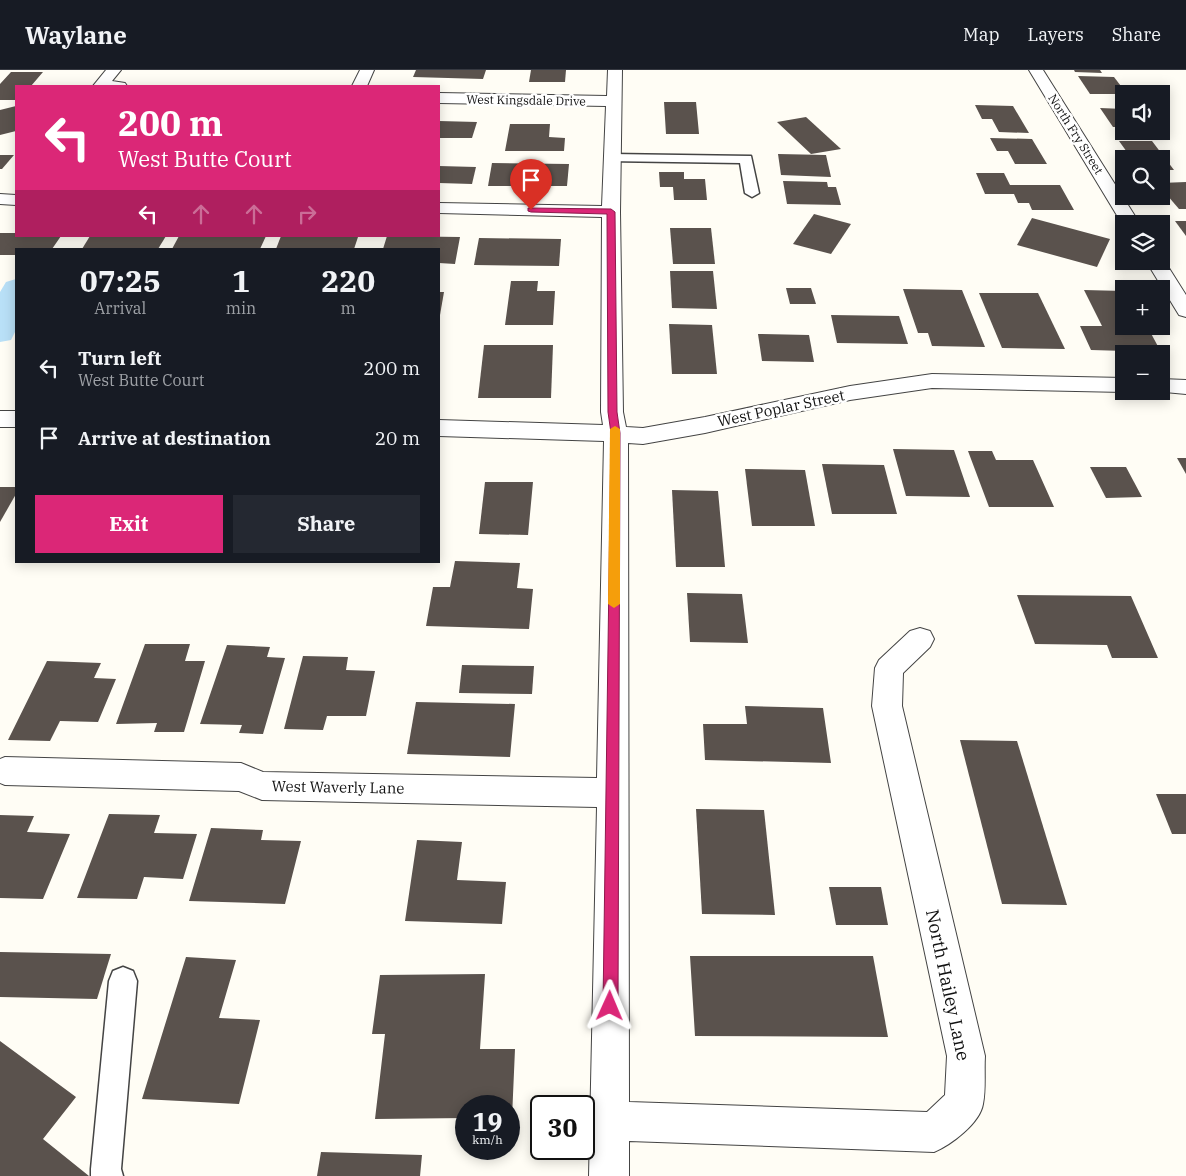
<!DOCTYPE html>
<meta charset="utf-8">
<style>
body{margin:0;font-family:"IBM Plex Serif",serif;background:#242831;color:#f1f3f6;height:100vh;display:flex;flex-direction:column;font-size:19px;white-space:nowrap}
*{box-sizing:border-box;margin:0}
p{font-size:16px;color:#9ea1a6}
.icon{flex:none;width:28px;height:28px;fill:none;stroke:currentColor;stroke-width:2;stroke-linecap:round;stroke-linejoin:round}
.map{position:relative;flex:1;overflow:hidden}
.panel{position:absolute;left:15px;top:178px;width:425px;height:315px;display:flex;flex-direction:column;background:#171b24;border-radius:0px;box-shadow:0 2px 12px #0003}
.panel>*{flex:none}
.top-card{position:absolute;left:15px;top:15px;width:425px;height:152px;border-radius:0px;box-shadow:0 2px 12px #0003;background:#db2777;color:#fff;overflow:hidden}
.fabs{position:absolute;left:1115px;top:15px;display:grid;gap:10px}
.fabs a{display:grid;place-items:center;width:55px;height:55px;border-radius:0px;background:#171b24;box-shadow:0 2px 12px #0003;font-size:25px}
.speed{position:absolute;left:455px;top:1025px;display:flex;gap:10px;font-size:25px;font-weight:700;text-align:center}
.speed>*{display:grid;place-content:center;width:65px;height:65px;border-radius:50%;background:#171b24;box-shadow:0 2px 12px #0003;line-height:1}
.speed small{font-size:12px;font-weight:400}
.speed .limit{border:2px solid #111;border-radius:8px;background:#fff;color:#111}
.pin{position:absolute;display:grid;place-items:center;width:42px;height:42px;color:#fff;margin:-51px -21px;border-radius:50% 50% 50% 0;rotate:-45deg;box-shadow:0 0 5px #0007}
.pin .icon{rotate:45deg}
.me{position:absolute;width:55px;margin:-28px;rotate:1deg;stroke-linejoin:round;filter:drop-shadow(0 0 4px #0008)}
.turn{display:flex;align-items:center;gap:18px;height:105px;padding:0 20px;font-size:22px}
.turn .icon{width:65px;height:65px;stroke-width:2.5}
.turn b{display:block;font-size:35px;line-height:42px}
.lanes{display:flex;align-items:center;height:48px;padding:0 20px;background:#0003;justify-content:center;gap:25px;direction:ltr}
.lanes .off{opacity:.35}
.eta{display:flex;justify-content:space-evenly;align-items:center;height:85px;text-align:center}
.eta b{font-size:30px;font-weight:800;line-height:35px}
.primary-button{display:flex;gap:10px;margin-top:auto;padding:10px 20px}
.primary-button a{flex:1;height:58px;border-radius:0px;background:#db2777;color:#fff;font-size:20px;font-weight:800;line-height:58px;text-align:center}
.primary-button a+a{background:#242831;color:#f1f3f6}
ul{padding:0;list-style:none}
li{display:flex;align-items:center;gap:15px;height:70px;padding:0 20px}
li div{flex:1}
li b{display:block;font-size:19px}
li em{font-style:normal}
header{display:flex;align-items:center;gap:30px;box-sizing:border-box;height:70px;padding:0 25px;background:#171b24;border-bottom:1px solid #363941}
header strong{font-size:24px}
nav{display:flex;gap:28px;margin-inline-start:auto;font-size:18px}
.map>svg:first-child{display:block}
</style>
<header>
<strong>Waylane</strong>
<nav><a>Map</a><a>Layers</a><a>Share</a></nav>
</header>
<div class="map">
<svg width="1186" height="1106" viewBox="0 0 1186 1106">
<rect width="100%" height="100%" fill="#fffdf5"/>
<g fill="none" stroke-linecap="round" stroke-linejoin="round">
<polygon fill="#b9e0f7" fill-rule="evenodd" points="16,209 16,260 11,270 0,272 0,222 6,212"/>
</g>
<g fill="#5a524d">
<polygon points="416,0 486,0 483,9 413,7"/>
<polygon points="531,0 566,0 565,12 529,12"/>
<polygon points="1074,0 1100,0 1102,3 1075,2"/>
<polygon points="11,2 43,2 31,16 16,16 16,30 0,30 0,14"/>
<polygon points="1078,6 1114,7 1127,24 1090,24"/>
<polygon points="664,32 696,32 699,64 666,64"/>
<polygon points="975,35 1013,36 1029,63 999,62 992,49 982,49"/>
<polygon points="16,36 16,61 0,65 0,40"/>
<polygon points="1100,38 1124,39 1124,57 1113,57"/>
<polygon points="806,47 841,79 811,84 777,52"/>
<polygon points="439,51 477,52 472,68 439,68"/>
<polygon points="510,54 550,54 549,67 565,68 564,81 505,81"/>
<polygon points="990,68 1032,69 1047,94 1015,94 1008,81 997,81"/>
<polygon points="1119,71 1152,71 1174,100 1161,100 1161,89 1132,89"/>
<polygon points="778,84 826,85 831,107 781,105"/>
<polygon points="0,85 14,85 2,99 0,99"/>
<polygon points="492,93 569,94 567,116 488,116"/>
<polygon points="439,96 476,97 472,114 439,113"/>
<polygon points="659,102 684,102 684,109 705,109 707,130 674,130 673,117 660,117"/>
<polygon points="976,103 1004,103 1010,115 1060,115 1074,140 1032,140 1029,133 1018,133 1014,124 985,124"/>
<polygon points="783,111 827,112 828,117 836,117 841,135 787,134"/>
<polygon points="1186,112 1186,139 1179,139 1161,118 1161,113"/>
<polygon points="814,144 851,154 831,184 793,174"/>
<polygon points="1032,148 1110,169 1097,197 1017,175"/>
<polygon points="1175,151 1186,151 1186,166"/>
<polygon points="670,158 711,158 715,194 673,194"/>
<polygon points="0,163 16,163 16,166 61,166 52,179 16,179 16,185 0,185"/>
<polygon points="90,166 166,166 158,179 82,179"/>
<polygon points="179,166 266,166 260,179 172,179"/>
<polygon points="281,166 295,166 358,167 354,179 276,179"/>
<polygon points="387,166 460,167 455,194 439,193 439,179 383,179"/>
<polygon points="479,168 561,169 559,196 474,195"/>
<polygon points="670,201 713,201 717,239 672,238"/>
<polygon points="511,211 538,211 537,221 555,221 553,255 505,255"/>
<polygon points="786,218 811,218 816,234 790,234"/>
<polygon points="903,219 962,220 985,277 932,276 928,263 918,263"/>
<polygon points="1084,220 1124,221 1124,256 1147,256 1161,282 1091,280 1080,256 1102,256"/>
<polygon points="439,222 444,222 440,245 439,245"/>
<polygon points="979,223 1038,223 1065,279 1002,278"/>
<polygon points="831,245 899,246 908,274 837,273"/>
<polygon points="669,254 712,255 717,304 672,304"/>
<polygon points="758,264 809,265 814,292 762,291"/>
<polygon points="484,275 553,275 551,328 478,328"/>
<polygon points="893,379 954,380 970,427 906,426"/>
<polygon points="968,381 992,381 996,390 1033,390 1054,437 989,437"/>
<polygon points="1177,388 1186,388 1186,404"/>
<polygon points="822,394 884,395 897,444 832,444"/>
<polygon points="1090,397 1126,397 1142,427 1106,428"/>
<polygon points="745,399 805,400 815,456 752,456"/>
<polygon points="485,412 533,412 528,465 479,464"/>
<polygon points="0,417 16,417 16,424 0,452"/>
<polygon points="672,420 718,421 725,497 676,497"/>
<polygon points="455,491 520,493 517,518 533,519 529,559 426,556 433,517 450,517"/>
<polygon points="687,523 742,524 748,573 690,572"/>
<polygon points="1017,525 1131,526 1158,588 1112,588 1107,575 1035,574"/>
<polygon points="145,574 190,574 185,591 205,591 184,662 154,662 157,653 116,654"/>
<polygon points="227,575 270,577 267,587 285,588 263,664 239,663 242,655 200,654"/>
<polygon points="303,586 348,587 346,600 375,601 366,646 327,646 323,660 284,659"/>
<polygon points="47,591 101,593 94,608 116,609 98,652 60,651 50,671 8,670"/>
<polygon points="462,595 534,596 532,624 459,623"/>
<polygon points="416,632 515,634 510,687 407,684"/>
<polygon points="745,636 823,638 831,693 705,690 703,654 747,654"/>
<polygon points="960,670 1017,671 1067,835 1002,834"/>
<polygon points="1156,724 1186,724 1186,764 1172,764"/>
<polygon points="696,739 764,740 775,845 702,844"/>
<polygon points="109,744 160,745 154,763 197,764 183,809 144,807 137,829 77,828"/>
<polygon points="0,745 34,746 27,762 70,764 43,829 0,828"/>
<polygon points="211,758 263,760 261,770 301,771 285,834 189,831"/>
<polygon points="417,770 462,772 457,810 506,812 502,854 405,851"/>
<polygon points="829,817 881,817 888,855 836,855"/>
<polygon points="0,882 111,884 97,929 0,927"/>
<polygon points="690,886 873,886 888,967 695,966"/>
<polygon points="186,887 236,890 219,948 260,950 239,1034 142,1029"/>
<polygon points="485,904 480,979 515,979 512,1048 509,1048 509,1036 466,1036 466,1048 375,1049 385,964 372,964 380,905"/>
<polygon points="0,971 76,1027 43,1069 89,1106 0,1106"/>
<polygon points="321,1082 422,1085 420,1106 317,1106"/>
</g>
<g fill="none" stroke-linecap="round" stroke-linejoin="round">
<g stroke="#444" stroke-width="3">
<g id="service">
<polygon points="611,84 751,86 759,123 752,127 745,123 740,93 606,91 605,88"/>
<polygon points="123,897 133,901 137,911 121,1099 123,1106 91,1106 91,1099 109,911 113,901"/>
</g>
</g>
<g stroke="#444" stroke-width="2">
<g id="minor">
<polygon points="106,0 121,0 112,11 125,13 127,16 93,16"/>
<polygon points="360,0 374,0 367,16 352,16"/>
<path d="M608,0H622L620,142L623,342L626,357L643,358L705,347L850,316L932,304L1124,308V321H1127L1124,322L932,318L850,330L705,363L643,374L628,373L629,1032L927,1042L945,1025L947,986L872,636L875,598L879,590L910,561L920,558L930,561L934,569L930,577L903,603L902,636L985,986C984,1001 986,1019 983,1034C980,1053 951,1075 934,1082L629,1071V1106H589L597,737L262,730L239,721L5,715L0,713V689L5,687L241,693L263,702L597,708L604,371L439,366V350L603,355L601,342L602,147L439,143V133L602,136L606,36L439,33V23L607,26Z"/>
<polygon points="1029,0 1043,0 1140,154 1124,154 1124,157"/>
<polygon points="0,124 16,125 16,135 0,134"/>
<polygon points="1162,187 1186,225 1186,247 1179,245 1146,191 1161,191"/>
<polygon points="1161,309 1186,310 1186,324 1154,321 1161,321"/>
<rect x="0" y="341" width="16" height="16"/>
</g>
</g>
<use href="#service" fill="#fff" fill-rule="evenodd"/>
<use href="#minor" fill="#fff" fill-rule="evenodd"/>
</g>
<polygon fill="#db2777" stroke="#8e194d" points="528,138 611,139 615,142 617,342 620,363 618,936 616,941 610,943 605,941 603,936 611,363 608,342 607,144 531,142 528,141"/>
<polygon fill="#f59e0b" points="615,356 620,359 620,534 614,538 608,534 610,359"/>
<g text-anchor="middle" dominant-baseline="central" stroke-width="5" stroke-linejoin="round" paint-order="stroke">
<g font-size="12" fill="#111" stroke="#fff">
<text transform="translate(526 30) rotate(1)">West Kingsdale Drive</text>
<text transform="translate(1076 64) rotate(58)">North Fry Street</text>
</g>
<g font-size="15" fill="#111" stroke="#fff">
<text transform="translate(781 338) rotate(-12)">West Poplar Street</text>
<text transform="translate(338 717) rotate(1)">West Waverly Lane</text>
</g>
<g font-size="18" fill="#111" stroke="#fff">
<text transform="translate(948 915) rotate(78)">North Hailey Lane</text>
</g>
</g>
</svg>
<div class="fabs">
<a><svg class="icon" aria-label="sound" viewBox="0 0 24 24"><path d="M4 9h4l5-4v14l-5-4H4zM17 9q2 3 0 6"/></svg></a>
<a><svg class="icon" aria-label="search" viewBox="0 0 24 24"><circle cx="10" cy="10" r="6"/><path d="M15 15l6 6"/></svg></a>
<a><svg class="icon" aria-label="layers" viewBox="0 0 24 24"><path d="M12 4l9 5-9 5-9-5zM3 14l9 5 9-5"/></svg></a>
<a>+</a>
<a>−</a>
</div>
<div class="speed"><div>19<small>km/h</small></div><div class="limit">30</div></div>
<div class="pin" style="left:531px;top:140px;background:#d93025"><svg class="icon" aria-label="arrive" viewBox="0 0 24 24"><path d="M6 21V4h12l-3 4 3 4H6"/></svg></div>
<svg class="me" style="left:610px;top:936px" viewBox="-20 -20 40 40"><path d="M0-17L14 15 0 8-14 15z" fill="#db2777" stroke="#fff" stroke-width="4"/></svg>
<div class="top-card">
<div class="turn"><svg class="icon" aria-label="left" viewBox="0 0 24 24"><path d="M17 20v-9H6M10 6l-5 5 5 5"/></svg><div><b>200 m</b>West Butte Court</div></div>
<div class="lanes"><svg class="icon" aria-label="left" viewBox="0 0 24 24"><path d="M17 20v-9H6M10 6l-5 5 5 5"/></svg><svg class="icon off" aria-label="ahead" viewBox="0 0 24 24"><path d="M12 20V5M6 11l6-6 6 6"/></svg><svg class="icon off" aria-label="ahead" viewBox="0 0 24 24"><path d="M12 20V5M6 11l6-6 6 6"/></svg><svg class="icon off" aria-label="right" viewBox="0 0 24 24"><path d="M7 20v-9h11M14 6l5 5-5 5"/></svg></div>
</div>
<section class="panel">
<div class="eta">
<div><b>07:25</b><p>Arrival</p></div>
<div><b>1</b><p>min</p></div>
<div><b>220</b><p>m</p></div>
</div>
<ul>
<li><svg class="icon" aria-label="left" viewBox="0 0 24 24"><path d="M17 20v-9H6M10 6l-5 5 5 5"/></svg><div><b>Turn left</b><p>West Butte Court</p></div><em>200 m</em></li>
<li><svg class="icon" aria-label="arrive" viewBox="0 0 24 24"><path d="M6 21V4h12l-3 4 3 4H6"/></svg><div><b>Arrive at destination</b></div><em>20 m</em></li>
</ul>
<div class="primary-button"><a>Exit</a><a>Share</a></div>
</section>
</div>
